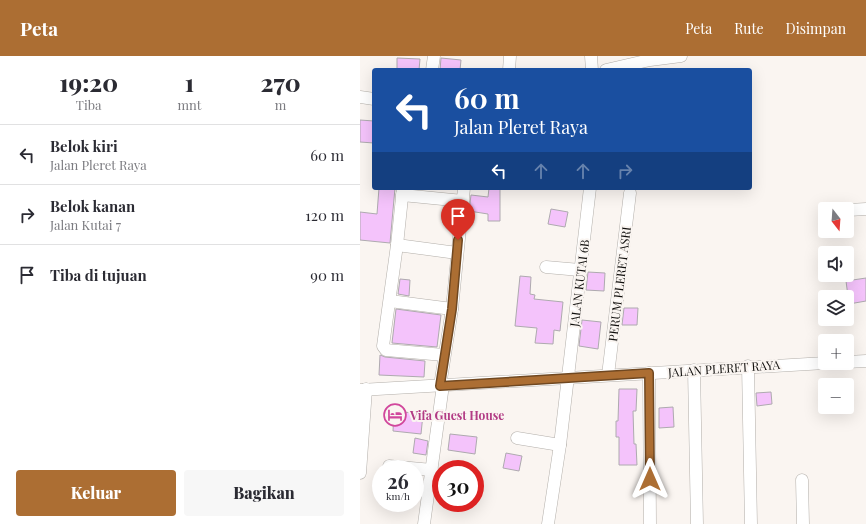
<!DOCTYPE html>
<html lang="id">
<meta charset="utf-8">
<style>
body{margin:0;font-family:"Playfair Display",serif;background:#f7f7f7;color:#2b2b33;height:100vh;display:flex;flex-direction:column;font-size:15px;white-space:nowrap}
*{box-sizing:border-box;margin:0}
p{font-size:13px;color:#7c7c81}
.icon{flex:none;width:22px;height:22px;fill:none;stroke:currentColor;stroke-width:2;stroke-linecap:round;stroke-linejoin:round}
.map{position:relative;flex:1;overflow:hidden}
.sheet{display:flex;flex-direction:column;background:#fff;width:360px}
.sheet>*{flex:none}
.hud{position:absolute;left:12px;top:12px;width:380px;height:122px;border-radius:4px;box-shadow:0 4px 16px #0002;background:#1a4fa0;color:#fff;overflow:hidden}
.needle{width:26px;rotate:163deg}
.tools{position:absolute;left:458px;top:146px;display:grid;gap:8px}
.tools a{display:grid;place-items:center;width:36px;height:36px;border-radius:4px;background:#fff;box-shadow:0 4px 16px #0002;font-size:20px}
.speed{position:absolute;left:12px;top:404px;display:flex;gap:8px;font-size:20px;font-weight:700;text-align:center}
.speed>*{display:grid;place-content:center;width:52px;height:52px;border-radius:50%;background:#fff;box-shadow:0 4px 16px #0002;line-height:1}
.speed small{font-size:10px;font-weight:400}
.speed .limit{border:6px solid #d22;background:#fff;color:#111}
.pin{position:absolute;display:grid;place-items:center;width:34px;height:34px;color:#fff;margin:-41px -17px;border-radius:50% 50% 50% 0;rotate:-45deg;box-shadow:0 0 4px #0007}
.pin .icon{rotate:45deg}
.me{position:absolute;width:44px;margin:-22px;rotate:0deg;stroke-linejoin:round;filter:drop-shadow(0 0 3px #0008)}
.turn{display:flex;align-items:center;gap:14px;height:84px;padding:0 16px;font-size:18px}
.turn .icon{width:52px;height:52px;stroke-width:2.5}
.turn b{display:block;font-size:28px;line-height:34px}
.lanes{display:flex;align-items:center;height:38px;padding:0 16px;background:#0003;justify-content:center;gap:20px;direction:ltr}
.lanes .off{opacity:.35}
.eta{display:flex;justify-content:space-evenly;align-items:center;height:68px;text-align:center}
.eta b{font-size:24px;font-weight:800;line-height:28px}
.action{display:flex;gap:8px;margin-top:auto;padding:8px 16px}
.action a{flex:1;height:46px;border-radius:4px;background:#ac6e33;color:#fff;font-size:16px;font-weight:800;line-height:46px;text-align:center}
.action a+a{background:#f7f7f7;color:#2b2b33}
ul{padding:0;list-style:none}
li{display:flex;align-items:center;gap:12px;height:60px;padding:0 16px;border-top:1px solid #e1e1e2}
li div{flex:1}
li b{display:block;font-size:15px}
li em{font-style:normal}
header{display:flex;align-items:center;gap:24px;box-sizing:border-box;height:56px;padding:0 20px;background:#ac6e33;color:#fff}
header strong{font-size:19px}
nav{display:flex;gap:22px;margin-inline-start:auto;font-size:14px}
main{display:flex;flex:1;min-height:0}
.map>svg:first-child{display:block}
</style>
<header>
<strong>Peta</strong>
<nav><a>Peta</a><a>Rute</a><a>Disimpan</a></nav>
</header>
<main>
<section class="sheet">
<div class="eta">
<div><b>19:20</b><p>Tiba</p></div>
<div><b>1</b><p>mnt</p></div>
<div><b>270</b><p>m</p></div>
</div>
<ul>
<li><svg class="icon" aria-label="left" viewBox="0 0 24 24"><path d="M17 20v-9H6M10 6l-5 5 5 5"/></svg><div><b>Belok kiri</b><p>Jalan Pleret Raya</p></div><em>60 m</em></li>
<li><svg class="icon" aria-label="right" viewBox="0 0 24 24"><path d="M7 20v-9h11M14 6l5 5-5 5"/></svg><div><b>Belok kanan</b><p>Jalan Kutai 7</p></div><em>120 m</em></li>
<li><svg class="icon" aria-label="arrive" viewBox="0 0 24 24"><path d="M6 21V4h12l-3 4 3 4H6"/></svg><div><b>Tiba di tujuan</b></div><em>90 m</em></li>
</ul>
<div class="action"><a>Keluar</a><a>Bagikan</a></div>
</section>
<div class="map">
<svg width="506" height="468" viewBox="0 0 506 468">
<rect width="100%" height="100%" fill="#faf5f1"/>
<g fill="#f4c3fb" stroke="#aeaaaf">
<polygon points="37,2 60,3 59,14 37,14"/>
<polygon points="81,2 101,4 100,14 80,14"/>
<polygon points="0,64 14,65 14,87 0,86"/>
<polygon points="19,132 35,132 30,187 0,184 0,156 17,158"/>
<polygon points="129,132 140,132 140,165 128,165 128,158 109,155 111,139 128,141"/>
<polygon points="191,153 208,156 205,171 188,168"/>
<polygon points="228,216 245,217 244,235 226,234"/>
<polygon points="160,220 171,221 170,238 175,239 174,243 203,246 200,275 194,274 193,288 175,287 177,272 155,270"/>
<polygon points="506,222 506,245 489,248 486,225"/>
<polygon points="40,223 50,224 49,240 38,238"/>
<polygon points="264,252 278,252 277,269 262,269"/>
<polygon points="36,253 81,259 77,291 32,287"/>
<polygon points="222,264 241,266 238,293 219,290"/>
<polygon points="20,299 25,301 65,305 64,321 19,319"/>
<polygon points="259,333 277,333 276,355 273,355 274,388 276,388 277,409 259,409 259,381 256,381 256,365 258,365"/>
<polygon points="411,336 412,348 397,350 396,337"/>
<polygon points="313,351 314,371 299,372 299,352"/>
<polygon points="34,355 63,358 61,378 33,375"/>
<polygon points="90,378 117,381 115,398 88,394"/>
<polygon points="55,382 68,385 66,399 53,397"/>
<polygon points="146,397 162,400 159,415 143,412"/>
</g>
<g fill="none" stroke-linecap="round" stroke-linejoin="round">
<g stroke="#b3afaa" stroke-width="13">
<g id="minor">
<polyline points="231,0 232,14"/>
<polyline points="72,14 74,0"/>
<polyline points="149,14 150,0"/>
<polyline points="246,14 290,4 321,0"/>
<polyline points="0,41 14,43"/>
<polyline points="43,132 37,189 23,290 26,294 84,299"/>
<polyline points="42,139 103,145"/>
<polyline points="489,154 506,153"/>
<polyline points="37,189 97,197"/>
<polyline points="186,211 220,214"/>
<polyline points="30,245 92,253"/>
<polyline points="487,306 506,305"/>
<polyline points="388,310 391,468"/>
<polyline points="334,314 337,468"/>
<polyline points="289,317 290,468"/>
<polyline points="248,319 270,137"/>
<polyline points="80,330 92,253 104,132"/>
<polyline points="0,334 465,307"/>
<polyline points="157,382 200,389"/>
<polyline points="29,410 72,414"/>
<polyline points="0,417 6,333"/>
<polyline points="442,424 443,468"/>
<polyline points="64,468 83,329"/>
<polyline points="188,468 200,389 230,132"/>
</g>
</g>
<use href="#minor" stroke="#fff" stroke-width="12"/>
</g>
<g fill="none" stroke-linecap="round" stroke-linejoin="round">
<g stroke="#704821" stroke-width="10">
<polyline id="route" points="98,184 92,253 80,330 289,317 290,423"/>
</g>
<use href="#route" stroke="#ac6e33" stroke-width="7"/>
</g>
<defs>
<g id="hotel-ring" transform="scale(1.15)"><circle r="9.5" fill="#faf5f1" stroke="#d1479c" stroke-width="1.5"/><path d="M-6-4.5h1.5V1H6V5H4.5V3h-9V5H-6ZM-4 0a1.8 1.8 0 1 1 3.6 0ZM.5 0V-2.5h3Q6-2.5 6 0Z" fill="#d1479c"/></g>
</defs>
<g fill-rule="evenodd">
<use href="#hotel-ring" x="35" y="359"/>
</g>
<g text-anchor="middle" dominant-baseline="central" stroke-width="4" stroke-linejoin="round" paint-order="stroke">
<g font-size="12" fill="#0f0e0c" stroke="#faf5f1">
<text transform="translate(219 227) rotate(-83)">JALAN KUTAI 6B</text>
<text transform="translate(259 228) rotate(-83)">PERUM PLERET ASRI</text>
<text transform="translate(364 312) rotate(-4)">JALAN PLERET RAYA</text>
</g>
<g font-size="12" font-weight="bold" fill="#b23c85" stroke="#faf5f1" text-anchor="start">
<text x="50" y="359">Vifa Guest House</text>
</g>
</g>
</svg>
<div class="tools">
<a><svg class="needle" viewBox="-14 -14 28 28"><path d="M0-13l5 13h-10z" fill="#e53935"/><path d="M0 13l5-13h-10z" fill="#7c7c81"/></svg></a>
<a><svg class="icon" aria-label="sound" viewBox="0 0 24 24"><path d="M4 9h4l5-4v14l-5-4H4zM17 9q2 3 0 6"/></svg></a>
<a><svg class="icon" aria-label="layers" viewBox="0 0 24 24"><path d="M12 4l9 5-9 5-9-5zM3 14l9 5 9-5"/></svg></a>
<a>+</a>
<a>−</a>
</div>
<div class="speed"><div>26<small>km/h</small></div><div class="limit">30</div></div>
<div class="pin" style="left:98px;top:184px;background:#d93025"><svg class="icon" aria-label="arrive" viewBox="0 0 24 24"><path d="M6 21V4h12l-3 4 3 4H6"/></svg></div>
<svg class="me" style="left:290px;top:423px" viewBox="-20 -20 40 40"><path d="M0-17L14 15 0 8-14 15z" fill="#ac6e33" stroke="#fff" stroke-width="4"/></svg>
<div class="hud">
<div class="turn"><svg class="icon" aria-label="left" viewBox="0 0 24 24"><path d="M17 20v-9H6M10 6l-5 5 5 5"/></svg><div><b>60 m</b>Jalan Pleret Raya</div></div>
<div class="lanes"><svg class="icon" aria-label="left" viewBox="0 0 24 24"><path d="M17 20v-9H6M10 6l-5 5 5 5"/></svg><svg class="icon off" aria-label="ahead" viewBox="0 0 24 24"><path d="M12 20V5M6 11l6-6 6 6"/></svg><svg class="icon off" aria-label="ahead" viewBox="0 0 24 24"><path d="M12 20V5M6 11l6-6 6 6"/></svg><svg class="icon off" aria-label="right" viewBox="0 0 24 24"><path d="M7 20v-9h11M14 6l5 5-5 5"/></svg></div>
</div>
</div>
</main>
